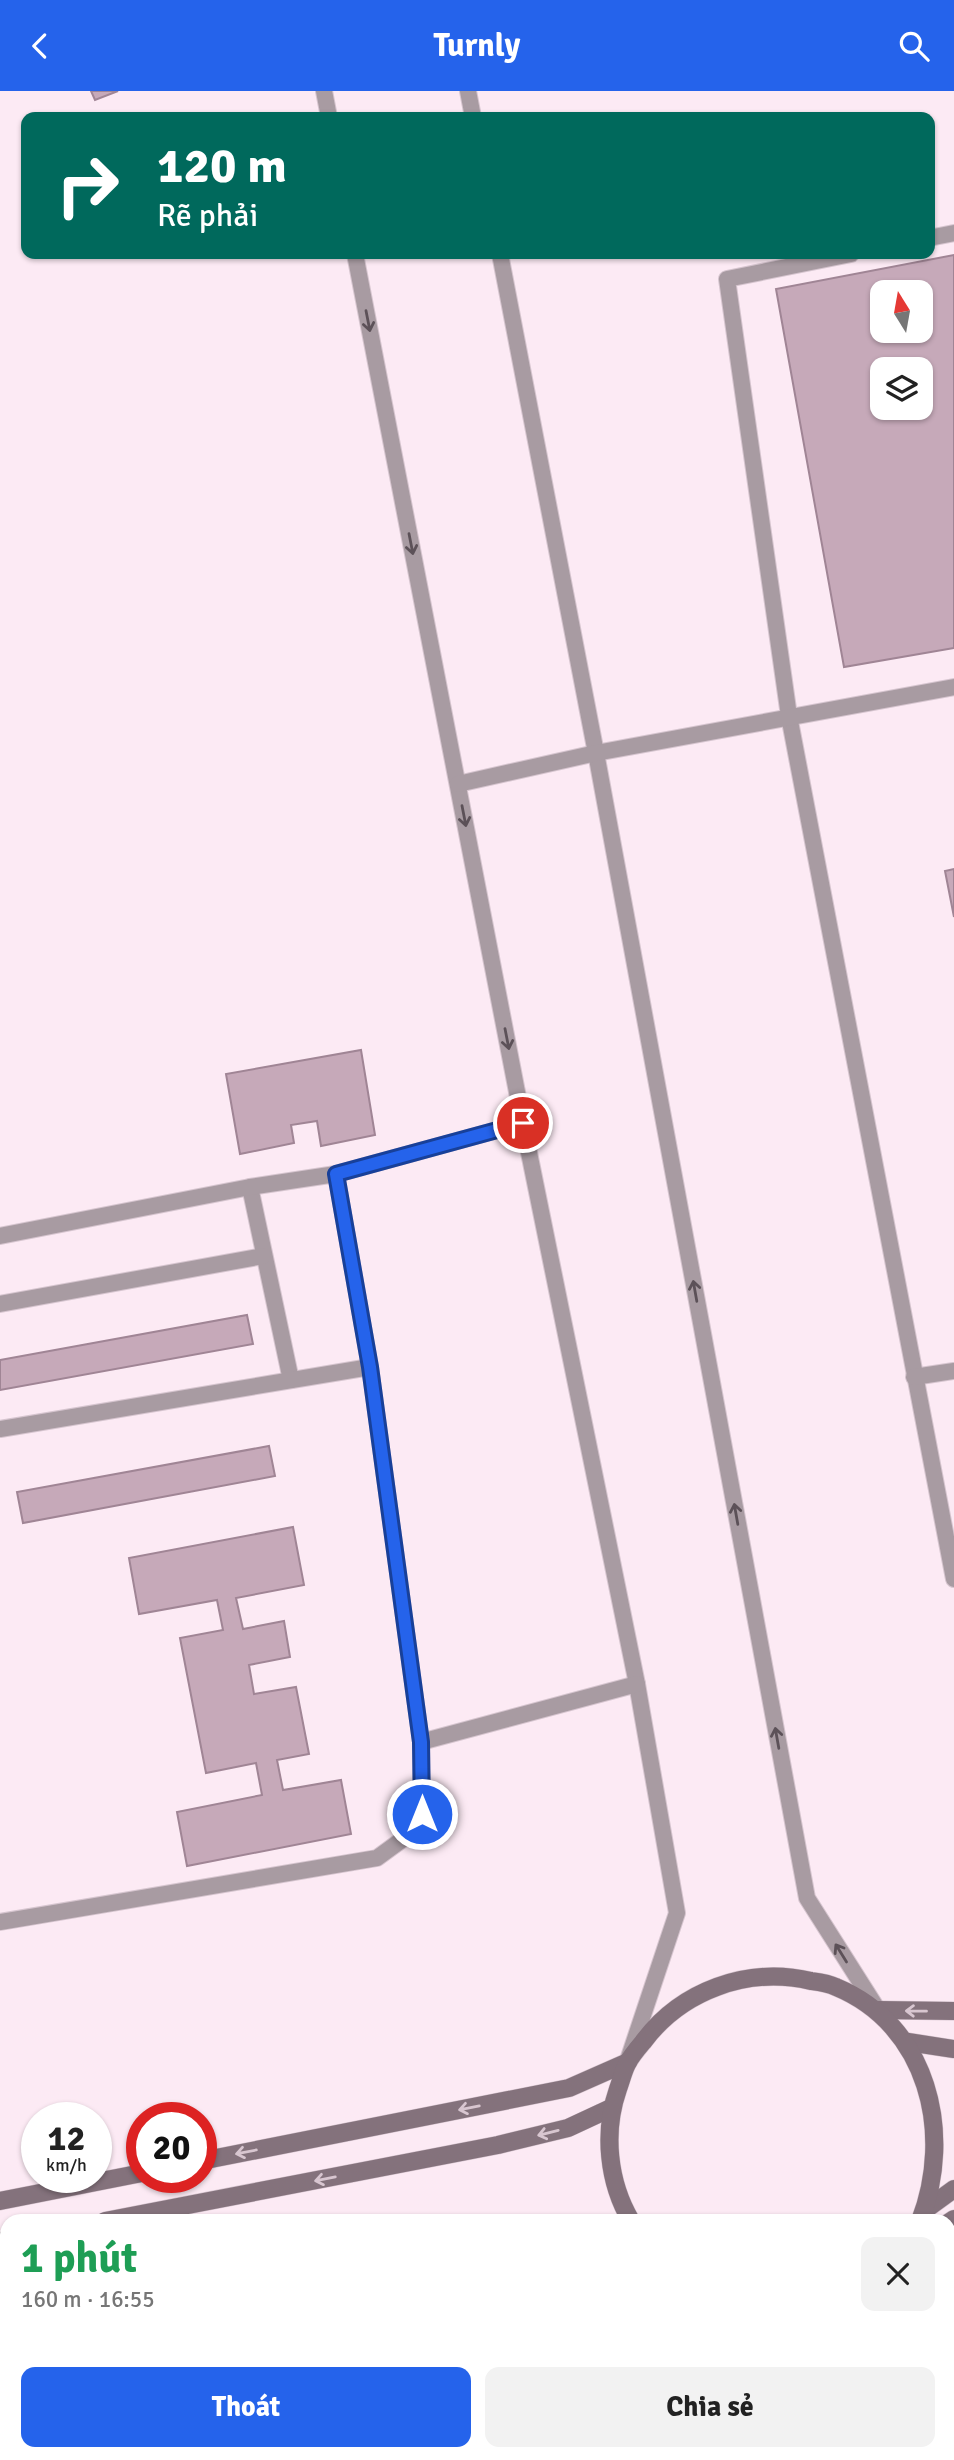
<!DOCTYPE html>
<html lang="vi">
<meta charset="utf-8">
<style>
body{margin:0;font-family:Signika,sans-serif;background:#f2f2f2;color:#222;height:100vh;display:flex;flex-direction:column;font-size:26px;white-space:nowrap}
*{box-sizing:border-box;margin:0}
p{font-size:23px;color:#767676}
.icon{flex:none;width:38px;height:38px;fill:none;stroke:currentColor;stroke-width:2;stroke-linecap:round;stroke-linejoin:round}
.map{position:relative;flex:1;overflow:hidden}
.sheet{position:absolute;left:0px;top:2123px;width:956px;height:247px;display:flex;flex-direction:column;background:#fff;border-radius:21px 21px 0 0;box-shadow:0 2px 5px #0004}
.sheet>*{flex:none}
.guide{position:absolute;left:21px;top:21px;width:914px;height:147px;border-radius:14px;box-shadow:0 2px 5px #0004;background:#00695c;color:#fff;overflow:hidden}
.needle{width:46px;rotate:349deg}
.fabs{position:absolute;left:870px;top:189px;display:grid;gap:14px}
.fabs a{display:grid;place-items:center;width:63px;height:63px;border-radius:14px;background:#fff;box-shadow:0 2px 5px #0004;font-size:35px}
.speed{position:absolute;left:21px;top:2011px;display:flex;gap:14px;font-size:35px;font-weight:700;text-align:center}
.speed>*{display:grid;place-content:center;width:91px;height:91px;border-radius:50%;background:#fff;box-shadow:0 2px 5px #0004;line-height:1}
.speed small{font-size:18px;font-weight:400}
.speed .limit{border:10px solid #d22;background:#fff;color:#111}
.pin{position:absolute;display:grid;place-items:center;width:60px;height:60px;color:#fff;margin:-30px;border:4px solid #fff;border-radius:50%;box-shadow:0 2px 7px #0007}
.me{position:absolute;width:77px;margin:-38px;rotate:0deg;stroke-linejoin:round;filter:drop-shadow(0 0 5px #0008)}
.turn{display:flex;align-items:center;gap:24px;height:147px;padding:0 21px;font-size:32px}
.turn .icon{width:91px;height:91px;stroke-width:2.5}
.turn b{display:block;font-size:49px;line-height:60px}
.round{display:grid;place-items:center;flex:none;width:74px;height:74px;border-radius:14px;background:#f2f2f2}
.summary{display:flex;align-items:center;justify-content:space-between;height:119px;padding:0 21px}
h1{font-size:42px;font-weight:800;line-height:52px;color:#1e9e55}
.action{display:flex;gap:14px;margin-top:auto;padding:14px 21px}
.action a{flex:1;height:80px;border-radius:14px;background:#2563eb;color:#fff;font-size:28px;font-weight:800;line-height:80px;text-align:center}
.action a+a{background:#f2f2f2;color:#222}
header{display:flex;justify-content:space-between;align-items:center;height:91px;padding:0 21px;background:#2563eb;color:#fff;font-size:32px;font-weight:800}
.map>svg:first-child{display:block}
</style>
<header><svg class="icon" aria-label="back" viewBox="0 0 24 24"><path d="M15 5l-7 7 7 7"/></svg>Turnly<svg class="icon" aria-label="search" viewBox="0 0 24 24"><circle cx="10" cy="10" r="6"/><path d="M15 15l6 6"/></svg></header>
<div class="map">
<svg width="954" height="2369" viewBox="0 0 954 2369">
<rect width="100%" height="100%" fill="#fceaf4"/>
<g fill="#c6a9b9" stroke="#a08595" stroke-width="2" fill-rule="evenodd">
<polygon points="91,0 118,0 95,9"/>
<path d="M954,164V557L844,576L776,198ZM882,201H920V240H882ZM882,278H920V317H882Z"/>
<polygon points="954,778 954,826 945,780"/>
<polygon points="361,959 375,1044 321,1055 317,1030 291,1034 294,1052 240,1063 226,983"/>
<polygon points="247,1224 253,1253 0,1299 0,1269"/>
<polygon points="269,1355 275,1385 23,1432 17,1401"/>
<polygon points="293,1436 304,1494 236,1507 243,1538 284,1530 290,1566 249,1574 254,1603 296,1596 309,1663 277,1669 283,1699 341,1689 351,1743 187,1775 177,1721 262,1704 256,1672 206,1682 180,1547 223,1539 217,1509 139,1523 129,1467"/>
</g>
<g fill="none" stroke-linecap="round" stroke-linejoin="round">
<g stroke="#d6c5cf" stroke-width="18">
<g id="lane">
<polyline points="324,0 329,26"/>
<polyline points="468,0 473,26"/>
<polyline points="929,147 954,142"/>
<polyline points="355,163 523,1032 637,1593 677,1822 629,1966"/>
<polyline points="500,163 596,662 807,1807 878,1919"/>
<polyline points="851,163 727,188 789,625 954,1488"/>
<polyline points="458,693 596,662 954,596"/>
<polyline points="250,1096 291,1289"/>
<polyline points="0,1145 250,1096 336,1083 523,1032"/>
<polyline points="0,1213 263,1165"/>
<polyline points="914,1286 954,1280"/>
<polyline points="0,1338 370,1276"/>
<polyline points="421,1651 637,1593"/>
<polyline points="0,1831 377,1767 403,1748 422,1723 421,1651 370,1276 336,1083"/>
</g>
</g>
<g stroke="#d6c5cf" stroke-width="19">
<g id="secondary">
<polyline points="878,1919 954,1920"/>
<polyline points="908,1951 954,1958"/>
<polyline points="201,2070 569,1997 628,1971"/>
<polyline points="0,2110 142,2082"/>
<polyline points="925,2119 954,2098"/>
<polyline points="105,2130 498,2054 568,2037 611,2017"/>
<path d="M631,2130C608,2091 603,2041 618,1998C621,1990 623,1981 627,1973C631,1965 637,1958 643,1951C681,1900 747,1875 811,1890C819,1891 828,1892 836,1896C928,1934 954,2042 920,2130"/>
<polyline points="948,2132 954,2128"/>
<polyline points="0,2150 7,2149"/>
<polyline points="0,2241 7,2240"/>
<polyline points="0,2281 7,2280"/>
</g>
</g>
<g stroke="#d6c5cf" stroke-width="19">
<g id="primary">
<polyline points="765,2362 766,2369"/>
<polyline points="894,2362 895,2369"/>
</g>
</g>
<use href="#lane" stroke="#a89ba2" stroke-width="16"/>
<use href="#secondary" stroke="#84727c" stroke-width="18"/>
<use href="#primary" stroke="#6b5662" stroke-width="18"/>
</g>
<defs><path id="oneway-shaft" d="M-6 0H5M1.5-3L5.5 0L1.5 3" fill="none" stroke-width="1.6" stroke-linecap="round" stroke-linejoin="round" transform="scale(1.75)"/></defs>
<g stroke="#5c5158">
<use href="#oneway-shaft" transform="translate(368 230) rotate(79)"/>
<use href="#oneway-shaft" transform="translate(411 453) rotate(79)"/>
<use href="#oneway-shaft" transform="translate(464 725) rotate(79)"/>
<use href="#oneway-shaft" transform="translate(507 948) rotate(79)"/>
<use href="#oneway-shaft" transform="translate(695 1200) rotate(-100)"/>
<use href="#oneway-shaft" transform="translate(736 1423) rotate(-100)"/>
<use href="#oneway-shaft" transform="translate(777 1647) rotate(-100)"/>
<use href="#oneway-shaft" transform="translate(841 1862) rotate(-122)"/>
</g>
<g stroke="#d8c6d0">
<use href="#oneway-shaft" transform="translate(916 1920) rotate(-179)"/>
<use href="#oneway-shaft" transform="translate(469 2017) rotate(169)"/>
<use href="#oneway-shaft" transform="translate(548 2042) rotate(166)"/>
<use href="#oneway-shaft" transform="translate(246 2061) rotate(169)"/>
<use href="#oneway-shaft" transform="translate(325 2088) rotate(169)"/>
</g>
<g fill="none" stroke-linecap="round" stroke-linejoin="round">
<g stroke="#184099" stroke-width="18">
<polyline id="route" points="422,1723 421,1651 370,1276 336,1083 523,1032"/>
</g>
<use href="#route" stroke="#2563eb" stroke-width="12"/>
</g>
</svg>
<div class="fabs">
<a><svg class="needle" viewBox="-14 -14 28 28"><path d="M0-13l5 13h-10z" fill="#e53935"/><path d="M0 13l5-13h-10z" fill="#767676"/></svg></a>
<a><svg class="icon" aria-label="layers" viewBox="0 0 24 24"><path d="M12 4l9 5-9 5-9-5zM3 14l9 5 9-5"/></svg></a>
</div>
<div class="speed"><div>12<small>km/h</small></div><div class="limit">20</div></div>
<div class="pin" style="left:523px;top:1032px;background:#d93025"><svg class="icon" aria-label="arrive" viewBox="0 0 24 24"><path d="M6 21V4h12l-3 4 3 4H6"/></svg></div>
<svg class="me" style="left:422px;top:1723px" viewBox="-20 -20 40 40"><circle r="17" fill="#2563eb" stroke="#fff" stroke-width="3"/><path d="M0-11L8 9 0 5-8 9z" fill="#fff"/></svg>
<div class="guide">
<div class="turn"><svg class="icon" aria-label="right" viewBox="0 0 24 24"><path d="M7 20v-9h11M14 6l5 5-5 5"/></svg><div><b>120 m</b>Rẽ phải</div></div>
</div>
<section class="sheet">
<div class="summary"><div><h1>1 phút</h1><p>160 m · 16:55</p></div><a class="round"><svg class="icon" aria-label="close" viewBox="0 0 24 24"><path d="M6 6l12 12M18 6L6 18"/></svg></a></div>
<div class="action"><a>Thoát</a><a>Chia sẻ</a></div>
</section>
</div>
